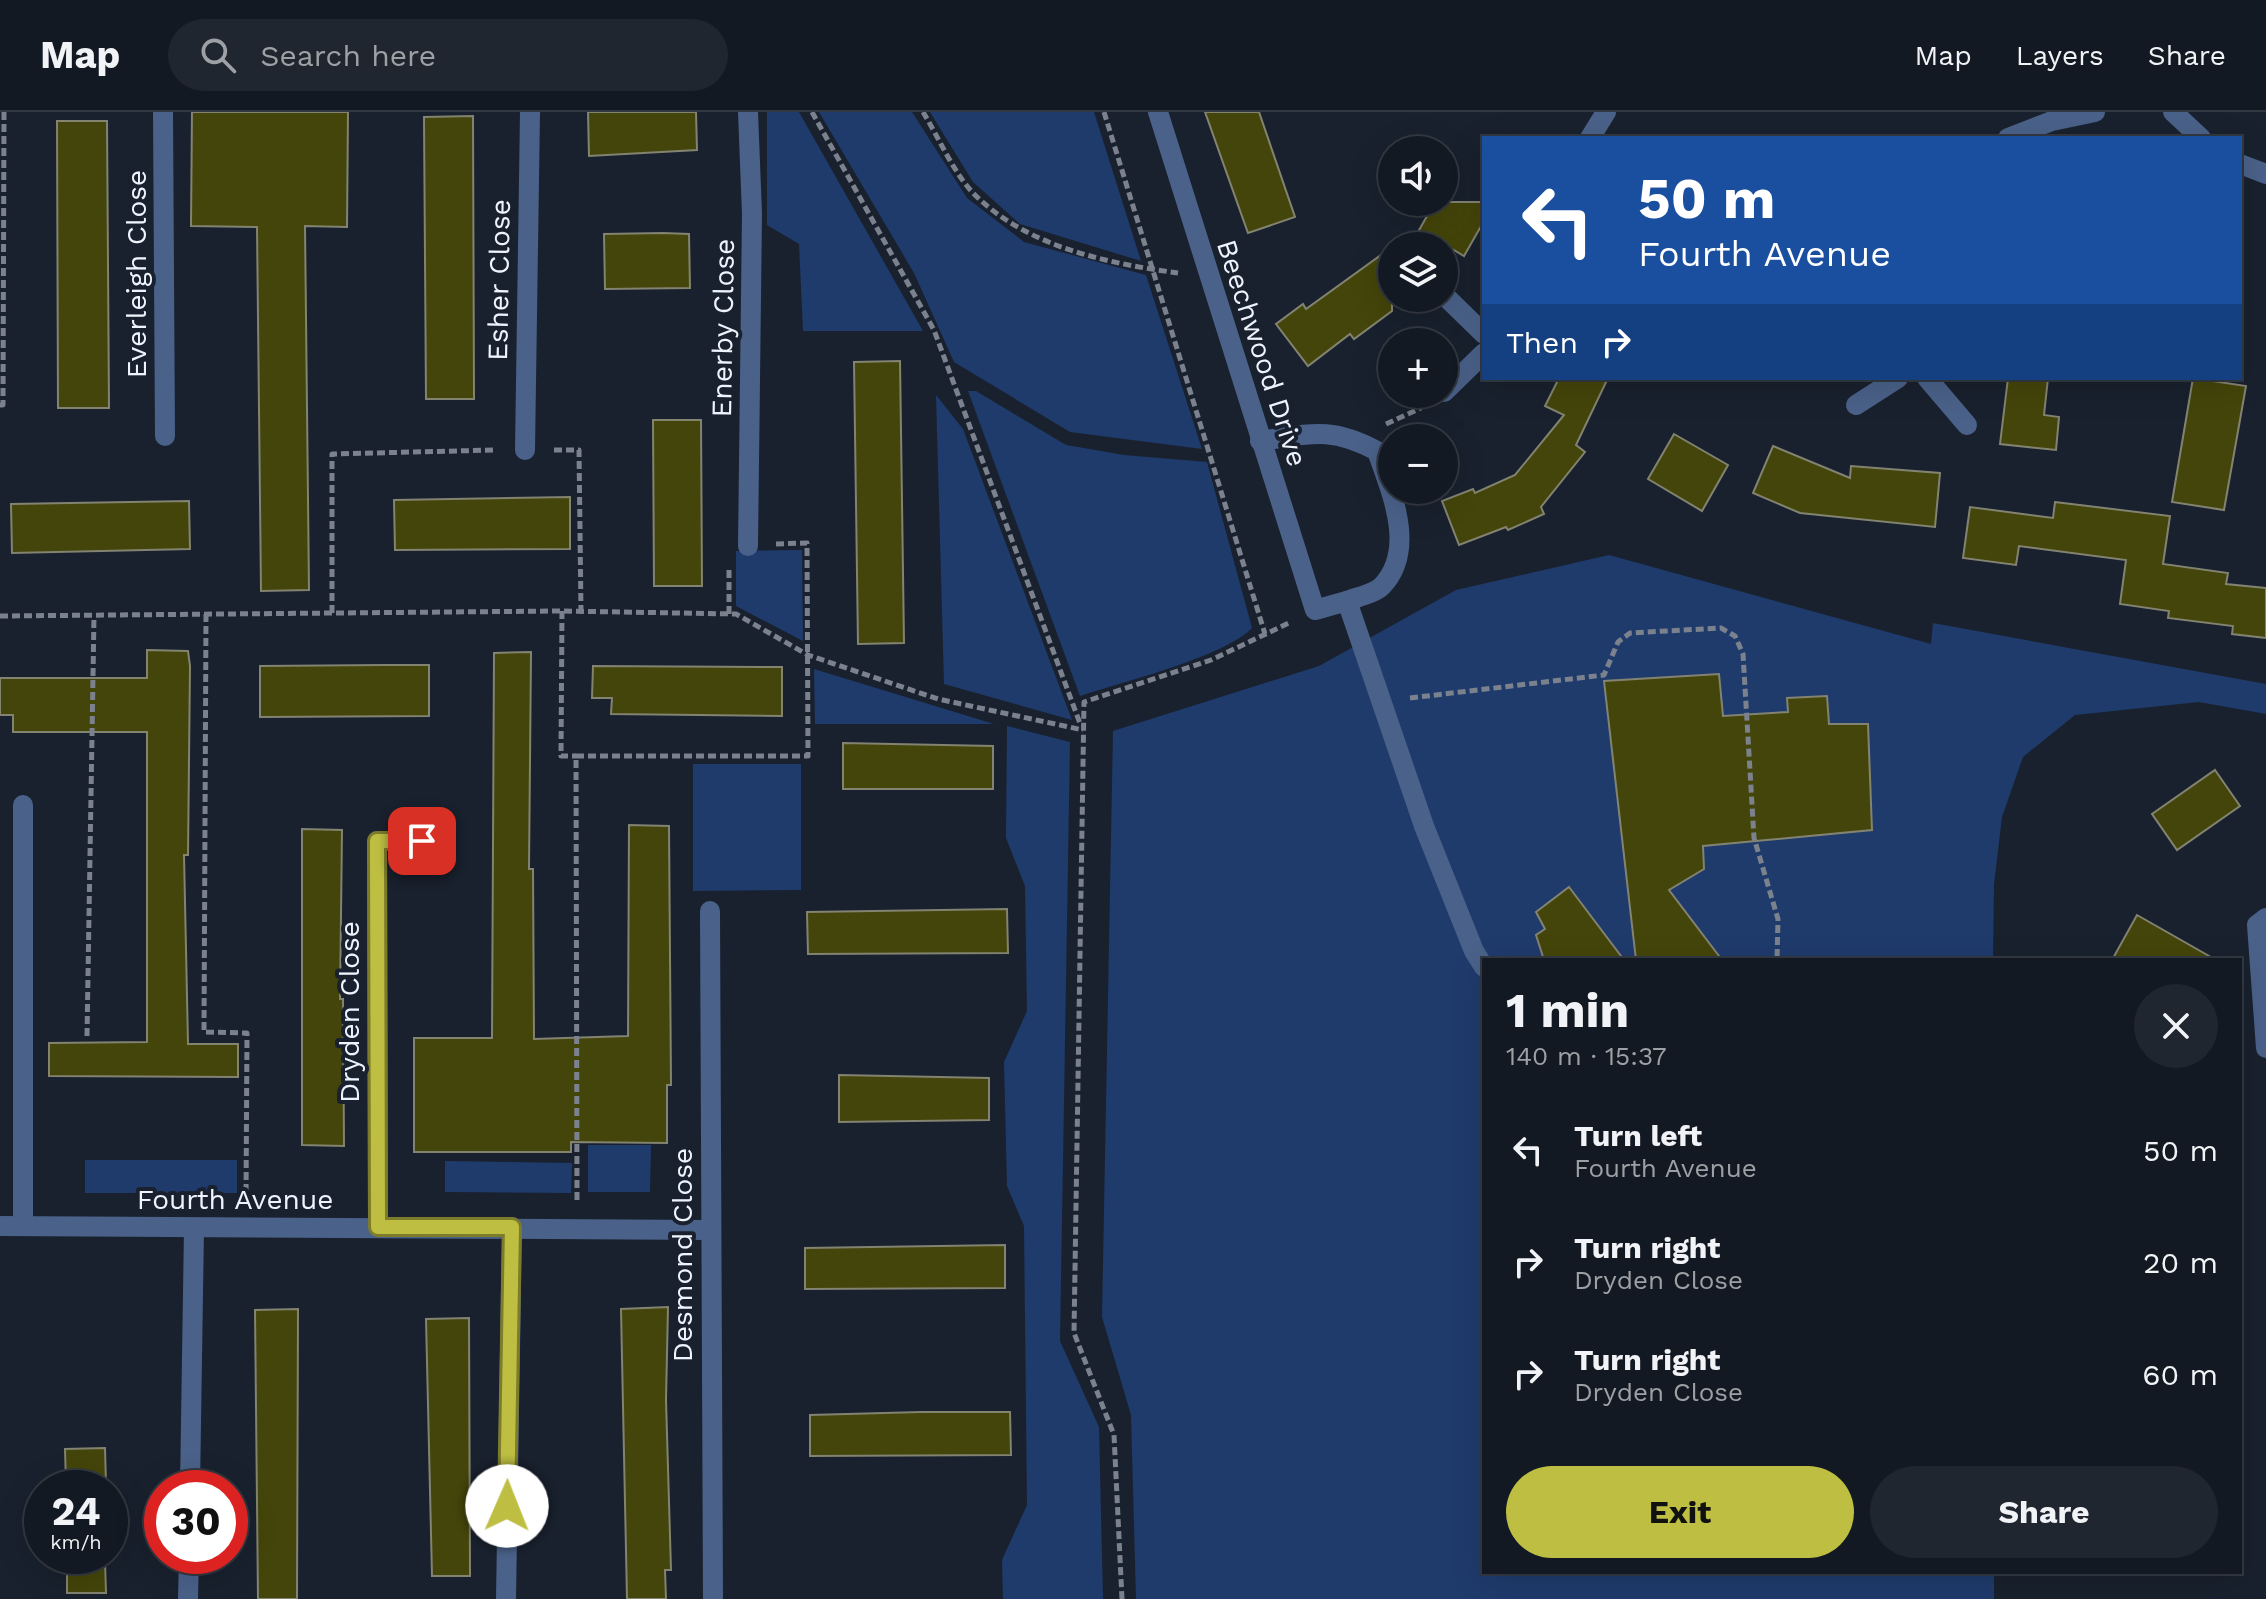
<!DOCTYPE html>
<meta charset="utf-8">
<style>
body{margin:0;font-family:"Work Sans",sans-serif;background:#20262f;color:#f1f3f6;height:100vh;display:flex;flex-direction:column;font-size:30px;white-space:nowrap}
*{box-sizing:border-box;margin:0}
p{font-size:26px;color:#9da0a5}
.icon{flex:none;width:44px;height:44px;fill:none;stroke:currentColor;stroke-width:2;stroke-linecap:round;stroke-linejoin:round}
.map{position:relative;flex:1;overflow:hidden}
.details{position:absolute;left:1482px;top:846px;width:760px;height:616px;display:flex;flex-direction:column;background:#131922;border-radius:0px;box-shadow:0 8px 32px #0002,0 0 0 2px #323840}
.details>*{flex:none}
.banner{position:absolute;left:1482px;top:24px;width:760px;height:244px;border-radius:0px;box-shadow:0 8px 32px #0002,0 0 0 2px #323840;background:#1a4fa0;color:#fff;overflow:hidden}
.tools{position:absolute;left:1378px;top:24px;display:grid;gap:16px}
.tools a{display:grid;place-items:center;width:80px;height:80px;border-radius:50%;background:#131922;box-shadow:0 8px 32px #0002,0 0 0 2px #323840;font-size:40px}
.speed{position:absolute;left:24px;top:1358px;display:flex;gap:16px;font-size:40px;font-weight:700;text-align:center}
.speed>*{display:grid;place-content:center;width:104px;height:104px;border-radius:50%;background:#131922;box-shadow:0 8px 32px #0002,0 0 0 2px #323840;line-height:1}
.speed small{font-size:20px;font-weight:400}
.speed .limit{border:12px solid #d22;background:#fff;color:#111}
.pin{position:absolute;display:grid;place-items:center;width:68px;height:68px;color:#fff;margin:-34px;border-radius:16px;box-shadow:0 4px 12px #0006}
.me{position:absolute;width:88px;margin:-44px;rotate:1deg;stroke-linejoin:round;filter:drop-shadow(0 0 6px #0008)}
.turn{display:flex;align-items:center;gap:28px;height:168px;padding:0 24px;font-size:36px}
.turn .icon{width:104px;height:104px;stroke-width:2.5}
.turn b{display:block;font-size:56px;line-height:68px}
.then{display:flex;align-items:center;height:76px;padding:0 24px;background:#0003;gap:16px;font-size:30px}
.round{display:grid;place-items:center;flex:none;width:84px;height:84px;border-radius:42px;background:#20262f}
.summary{display:flex;align-items:center;justify-content:space-between;height:136px;padding:0 24px}
h1{font-size:48px;font-weight:700;line-height:60px}
.action{display:flex;gap:16px;margin-top:auto;padding:16px 24px}
.action a{flex:1;height:92px;border-radius:48px;background:#bebf42;color:#111;font-size:32px;font-weight:700;line-height:92px;text-align:center}
.action a+a{background:#20262f;color:#f1f3f6}
ul{padding:0;list-style:none}
li{display:flex;align-items:center;gap:24px;height:112px;padding:0 24px}
li div{flex:1}
li b{display:block;font-size:30px}
li em{font-style:normal}
header{display:flex;align-items:center;gap:48px;box-sizing:border-box;height:112px;padding:0 40px;background:#131922;border-bottom:2px solid #323840}
header strong{font-size:38px}
nav{display:flex;gap:44px;margin-inline-start:auto;font-size:28px}
.search{width:560px;height:72px;background:#20262f;display:flex;align-items:center;gap:20px;box-sizing:border-box;padding:0 28px;border-radius:44px;color:#9da0a5;font-size:30px}
.map>svg:first-child{display:block}
</style>
<header>
<strong>Map</strong>
<div class="search"><svg class="icon" aria-label="search" viewBox="0 0 24 24"><circle cx="10" cy="10" r="6"/><path d="M15 15l6 6"/></svg>Search here</div>
<nav><a>Map</a><a>Layers</a><a>Share</a></nav>
</header>
<div class="map">
<svg width="2266" height="1487" viewBox="0 0 2266 1487">
<rect width="100%" height="100%" fill="#19212e"/>
<g fill="#1f3b6c">
<polygon points="767,0 799,0 923,219 803,219 799,132 767,113"/>
<polygon points="819,0 912,0 967,86 1024,130 1146,163 1202,337 1070,320 954,250 914,161"/>
<polygon points="930,0 1094,0 1141,149 1020,112 973,70"/>
<path d="M968,279H976L1066,333L1124,343L1207,350L1252,516C1224,545 1122,570 1080,584Z"/>
<polygon points="936,283 963,317 1072,608 944,572"/>
<polygon points="802,438 803,529 736,494 736,439"/>
<polygon points="1609,443 1931,532 1933,511 2266,572 2266,602 2199,590 2075,603 2023,645 2002,705 1994,772 1993,848 1484,848 1484,1460 1994,1460 1994,1487 1136,1487 1131,1303 1102,1205 1113,619 1319,554 1456,478"/>
<polygon points="814,557 994,612 815,612"/>
<polygon points="1007,614 1070,630 1060,1229 1099,1315 1103,1487 1003,1487 1002,1448 1027,1393 1024,1114 1007,1074 1004,950 1027,899 1025,774 1006,726"/>
<polygon points="693,652 801,652 801,778 693,779"/>
<polygon points="588,1033 651,1033 650,1080 588,1080"/>
<rect x="85" y="1048" width="152" height="33"/>
<polygon points="445,1049 572,1051 571,1081 445,1080"/>
</g>
<g fill="#44450a" stroke="#828371" stroke-width="2">
<polygon points="192,0 348,0 347,115 305,114 309,478 261,479 257,115 191,114"/>
<polygon points="588,0 696,0 697,38 589,44"/>
<polygon points="1205,0 1259,0 1295,105 1248,121"/>
<polygon points="473,4 474,287 426,287 424,5"/>
<polygon points="57,9 107,9 109,296 58,296"/>
<polygon points="1435,90 1484,90 1484,109 1464,144 1447,134 1410,134"/>
<polygon points="663,121 689,122 690,176 605,177 604,122"/>
<polygon points="1392,135 1392,199 1354,227 1350,222 1308,254 1276,212 1303,192 1306,197"/>
<polygon points="900,249 904,531 858,532 854,250"/>
<polygon points="1559,266 1608,266 1576,333 1585,340 1541,395 1544,402 1508,418 1506,415 1459,433 1442,389 1473,377 1475,381 1515,363 1564,303 1545,294"/>
<polygon points="2008,266 2048,266 2044,303 2059,305 2056,338 2000,332"/>
<polygon points="2193,266 2246,274 2224,398 2172,390"/>
<polygon points="653,308 701,308 702,474 654,474"/>
<polygon points="1674,322 1728,353 1702,399 1648,367"/>
<polygon points="1773,334 1850,366 1851,354 1940,361 1935,415 1800,401 1753,381"/>
<polygon points="570,385 570,437 395,438 394,388"/>
<polygon points="189,389 190,437 12,441 11,392"/>
<polygon points="2055,390 2170,404 2163,452 2228,461 2226,472 2266,476 2266,526 2232,522 2233,514 2168,506 2169,499 2120,492 2126,448 2019,434 2016,453 1963,446 1970,395 2053,406"/>
<polygon points="147,538 188,539 190,554 188,743 184,743 188,932 238,932 238,965 49,964 49,931 147,930 147,620 13,620 13,603 0,603 0,566 147,566"/>
<polygon points="531,540 529,757 533,757 534,927 628,924 629,713 669,714 671,973 667,973 667,1031 571,1030 571,1040 414,1040 414,926 492,926 494,541"/>
<polygon points="384,553 429,553 429,604 260,605 260,554"/>
<polygon points="593,554 782,555 782,604 611,602 612,586 592,586"/>
<polygon points="1719,562 1723,604 1788,600 1787,586 1827,584 1829,612 1868,612 1872,718 1703,734 1704,757 1669,778 1722,848 1636,848 1604,569"/>
<polygon points="843,631 993,634 993,677 843,677"/>
<polygon points="2215,658 2240,694 2177,738 2152,702"/>
<polygon points="302,717 342,718 340,887 343,887 344,1034 302,1033"/>
<polygon points="1569,775 1624,848 1544,848 1536,823 1545,817 1536,800"/>
<polygon points="1007,797 1008,841 808,842 807,800"/>
<polygon points="2137,803 2216,848 2112,848"/>
<polygon points="839,963 989,966 989,1008 839,1010"/>
<polygon points="1005,1133 1005,1176 805,1177 805,1136"/>
<polygon points="668,1195 666,1288 671,1458 665,1458 666,1487 627,1487 621,1197"/>
<polygon points="298,1197 297,1487 258,1487 255,1198"/>
<polygon points="469,1206 470,1464 432,1464 426,1207"/>
<polygon points="921,1300 1010,1300 1011,1343 810,1344 810,1303"/>
<polygon points="105,1336 106,1373 66,1372 65,1337"/>
<polygon points="105,1449 106,1481 67,1481 67,1450"/>
</g>
<g fill="none" stroke-linecap="round" stroke-linejoin="round">
<g stroke="#7b828d" stroke-width="5" stroke-dasharray="8 4" stroke-linecap="butt">
<polyline points="812,0 934,218 1081,614"/>
<path d="M923,0C939,26 954,62 975,83C1028,135 1106,151 1178,161"/>
<polyline points="1104,0 1265,522"/>
<polyline points="0,293 3,293 4,0"/>
<polyline points="1386,312 1421,296"/>
<polyline points="554,338 579,338 581,500"/>
<polyline points="562,499 561,644 576,644"/>
<polyline points="332,501 332,342 496,338"/>
<polyline points="206,502 204,920 247,921 246,1087"/>
<polyline points="729,502 729,457"/>
<polyline points="0,504 562,499 736,502 808,543 938,587 1083,618"/>
<polyline points="1410,586 1604,563 1618,530 1630,521 1721,516 1735,524 1743,542 1754,726 1778,807 1777,848"/>
<polyline points="87,924 94,504"/>
<polyline points="577,1088 576,644 808,644 807,431 775,432"/>
<polyline points="1122,1487 1114,1323 1074,1221 1084,590 1211,548 1291,510"/>
</g>
<g stroke="#4a6189" stroke-width="20">
<polyline points="163,0 165,324"/>
<polyline points="1158,0 1315,498 1347,489 1424,714 1474,839 1484,855"/>
<polyline points="2173,0 2201,26"/>
<polyline points="1590,26 1606,0"/>
<polyline points="2008,26 2052,9 2095,0"/>
<polyline points="2240,52 2266,62"/>
<polyline points="1444,183 1484,222"/>
<polyline points="1927,266 1967,313"/>
<polyline points="1444,280 1484,241"/>
<polyline points="1856,293 1898,266"/>
<path d="M1260,329C1310,322 1330,314 1377,339C1391,380 1417,437 1382,474C1374,482 1357,485 1347,489"/>
<polyline points="525,338 530,0"/>
<polyline points="748,434 752,102 748,0"/>
<polyline points="23,693 23,1114"/>
<polyline points="710,799 713,1487"/>
<polyline points="2266,806 2257,813 2266,936"/>
<polyline points="0,1114 709,1118"/>
<polyline points="378,1115 377,729 422,729"/>
<polyline points="190,1376 194,1116"/>
<polyline points="188,1487 189,1444"/>
<polyline points="506,1487 512,1115"/>
</g>
</g>
<g fill="none" stroke-linecap="round" stroke-linejoin="round">
<g stroke="#7c7c2b" stroke-width="20">
<polyline id="route" points="422,729 377,729 378,1115 512,1115 507,1394"/>
</g>
<use href="#route" stroke="#bebf42" stroke-width="14"/>
</g>
<g text-anchor="middle" dominant-baseline="central" stroke-width="8" stroke-linejoin="round" paint-order="stroke">
<g font-size="28" fill="#eef4fd" stroke="#19212e">
<text transform="translate(136 162) rotate(-90)">Everleigh Close</text>
<text transform="translate(499 168) rotate(-89)">Esher Close</text>
<text transform="translate(723 216) rotate(-89)">Enerby Close</text>
<text transform="translate(1262 241) rotate(72)">Beechwood Drive</text>
<text transform="translate(349 900) rotate(-90)">Dryden Close</text>
<text x="235" y="1087">Fourth Avenue</text>
<text transform="translate(682 1143) rotate(-90)">Desmond Close</text>
</g>
</g>
</svg>
<div class="tools">
<a><svg class="icon" aria-label="sound" viewBox="0 0 24 24"><path d="M4 9h4l5-4v14l-5-4H4zM17 9q2 3 0 6"/></svg></a>
<a><svg class="icon" aria-label="layers" viewBox="0 0 24 24"><path d="M12 4l9 5-9 5-9-5zM3 14l9 5 9-5"/></svg></a>
<a>+</a>
<a>−</a>
</div>
<div class="speed"><div>24<small>km/h</small></div><div class="limit">30</div></div>
<div class="pin" style="left:422px;top:729px;background:#d93025"><svg class="icon" aria-label="arrive" viewBox="0 0 24 24"><path d="M6 21V4h12l-3 4 3 4H6"/></svg></div>
<svg class="me" style="left:507px;top:1394px" viewBox="-20 -20 40 40"><circle r="19" fill="#fff"/><path d="M0-13L10 11 0 6-10 11z" fill="#bebf42"/></svg>
<div class="banner">
<div class="turn"><svg class="icon" aria-label="left" viewBox="0 0 24 24"><path d="M17 20v-9H6M10 6l-5 5 5 5"/></svg><div><b>50 m</b>Fourth Avenue</div></div>
<div class="then">Then<svg class="icon" aria-label="right" viewBox="0 0 24 24"><path d="M7 20v-9h11M14 6l5 5-5 5"/></svg></div>
</div>
<section class="details">
<div class="summary"><div><h1>1 min</h1><p>140 m · 15:37</p></div><a class="round"><svg class="icon" aria-label="close" viewBox="0 0 24 24"><path d="M6 6l12 12M18 6L6 18"/></svg></a></div>
<ul>
<li><svg class="icon" aria-label="left" viewBox="0 0 24 24"><path d="M17 20v-9H6M10 6l-5 5 5 5"/></svg><div><b>Turn left</b><p>Fourth Avenue</p></div><em>50 m</em></li>
<li><svg class="icon" aria-label="right" viewBox="0 0 24 24"><path d="M7 20v-9h11M14 6l5 5-5 5"/></svg><div><b>Turn right</b><p>Dryden Close</p></div><em>20 m</em></li>
<li><svg class="icon" aria-label="right" viewBox="0 0 24 24"><path d="M7 20v-9h11M14 6l5 5-5 5"/></svg><div><b>Turn right</b><p>Dryden Close</p></div><em>60 m</em></li>
</ul>
<div class="action"><a>Exit</a><a>Share</a></div>
</section>
</div>
